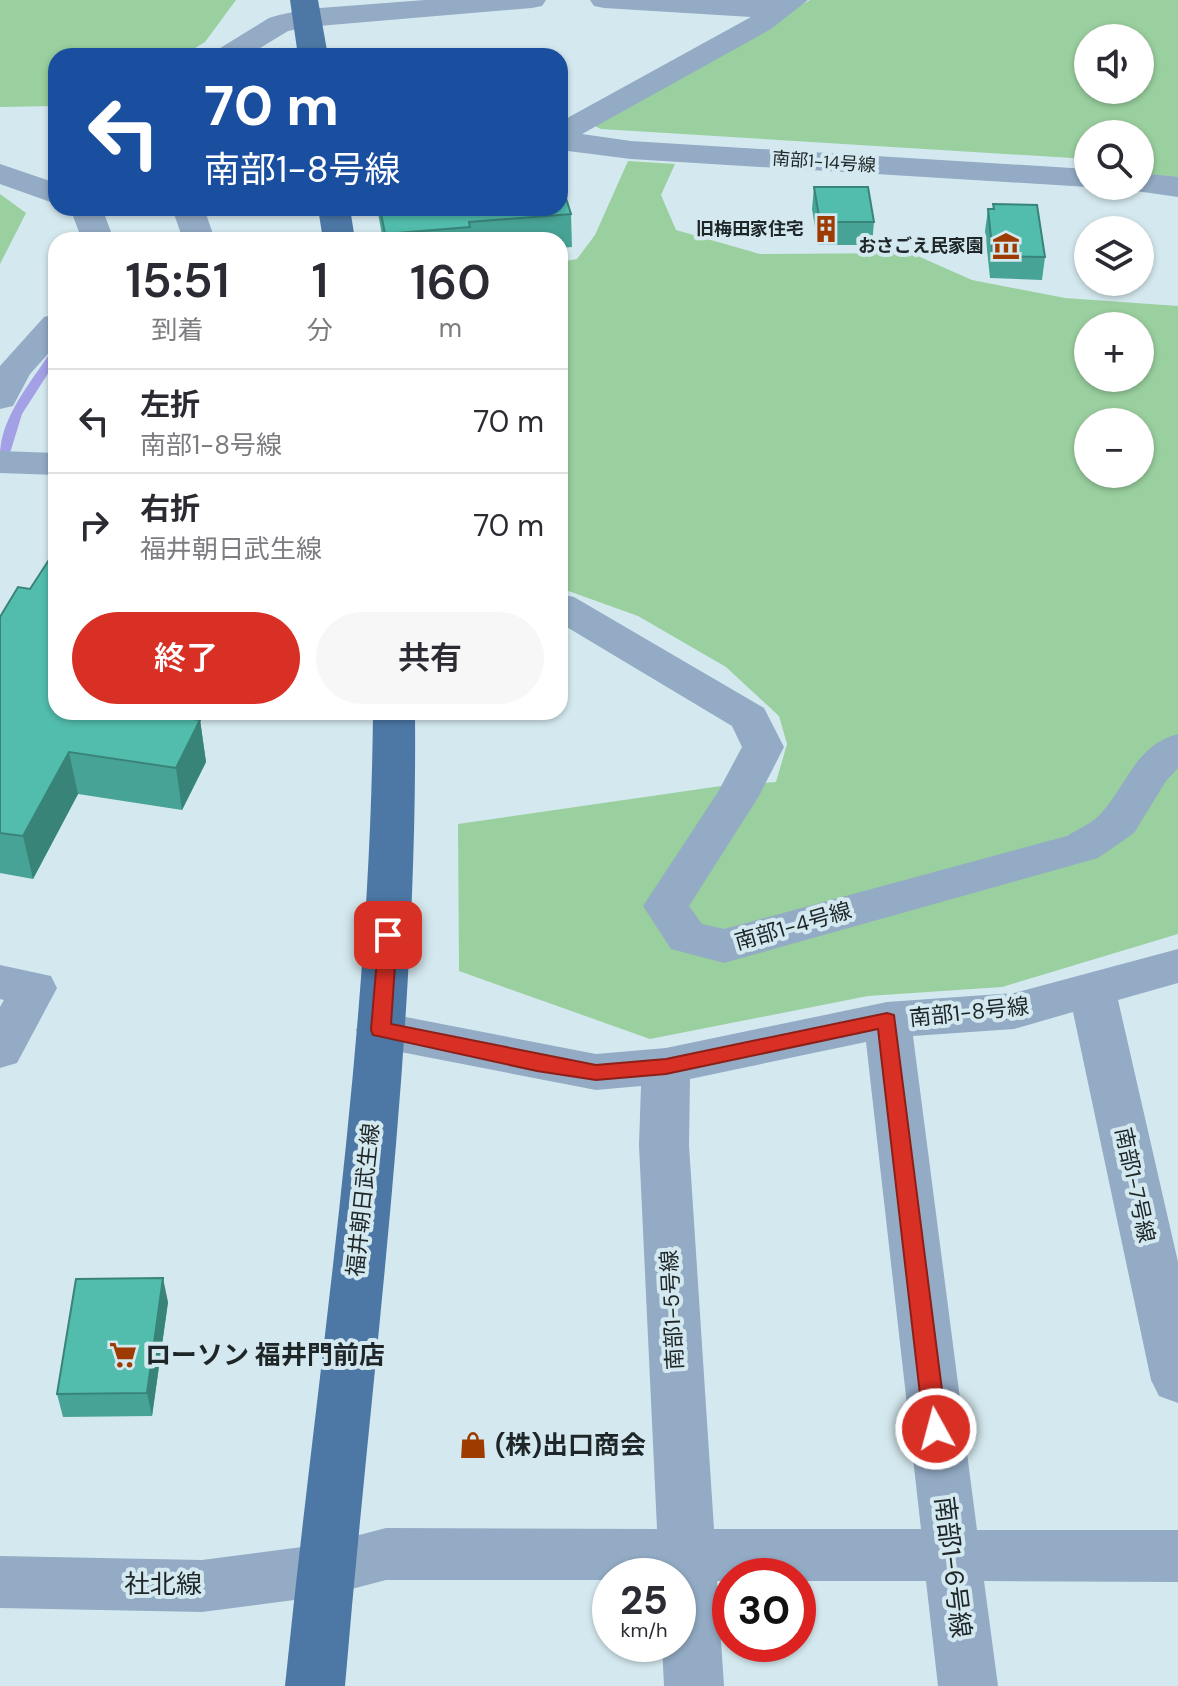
<!DOCTYPE html>
<html lang="ja">
<meta charset="utf-8">
<style>
body{margin:0;font-family:"DM Sans","Noto Sans JP",sans-serif;background:#f7f7f7;color:#2b2b33;height:100vh;display:flex;flex-direction:column;font-size:30px;white-space:nowrap}
*{box-sizing:border-box;margin:0}
p{font-size:26px;color:#7c7c81}
.icon{flex:none;width:44px;height:44px;fill:none;stroke:currentColor;stroke-width:2;stroke-linecap:round;stroke-linejoin:round}
.map{position:relative;flex:1;overflow:hidden}
.sheet{position:absolute;left:48px;top:232px;width:520px;height:488px;display:flex;flex-direction:column;background:#fff;border-radius:24px;box-shadow:0 2px 6px #0004}
.sheet>*{flex:none}
.top-card{position:absolute;left:48px;top:48px;width:520px;height:168px;border-radius:24px;box-shadow:0 2px 6px #0004;background:#1a4fa0;color:#fff;overflow:hidden}
.buttons{position:absolute;left:1074px;top:24px;display:grid;gap:16px}
.buttons a{display:grid;place-items:center;width:80px;height:80px;border-radius:50%;background:#fff;box-shadow:0 2px 6px #0004;font-size:40px}
.speed{position:absolute;left:592px;top:1558px;display:flex;gap:16px;font-size:40px;font-weight:700;text-align:center}
.speed>*{display:grid;place-content:center;width:104px;height:104px;border-radius:50%;background:#fff;box-shadow:0 2px 6px #0004;line-height:1}
.speed small{font-size:20px;font-weight:400}
.speed .limit{border:12px solid #d22;background:#fff;color:#111}
.pin{position:absolute;display:grid;place-items:center;width:68px;height:68px;color:#fff;margin:-34px;border-radius:16px;box-shadow:0 4px 12px #0006}
.me{position:absolute;width:88px;margin:-44px;rotate:353deg;stroke-linejoin:round;filter:drop-shadow(0 0 6px #0008)}
.turn{display:flex;align-items:center;gap:28px;height:168px;padding:0 24px;font-size:36px}
.turn .icon{width:104px;height:104px;stroke-width:2.5}
.turn b{display:block;font-size:56px;line-height:68px}
.eta{display:flex;justify-content:space-evenly;align-items:center;height:136px;text-align:center}
.eta b{font-size:48px;font-weight:600;line-height:56px}
.primary-button{display:flex;gap:16px;margin-top:auto;padding:16px 24px}
.primary-button a{flex:1;height:92px;border-radius:48px;background:#d93025;color:#fff;font-size:32px;font-weight:600;line-height:92px;text-align:center}
.primary-button a+a{background:#f7f7f7;color:#2b2b33}
ul{padding:0;list-style:none}
li{display:flex;align-items:center;gap:24px;height:104px;padding:0 24px;border-top:2px solid #e1e1e2}
li div{flex:1}
li b{display:block;font-size:30px}
li em{font-style:normal}
.map>svg:first-child{display:block}
</style>
<div class="map">
<svg width="1178" height="1686" viewBox="0 0 1178 1686">
<rect width="100%" height="100%" fill="#d4e9ef"/>
<g fill="#9acf9f" fill-rule="evenodd">
<polygon points="0,0 236,0 205,42 182,56 56,56 56,106 0,107"/>
<path d="M810,0H1178V178L1140,173V134H1088V159L601,129L588,123ZM1088,38H1140V90H1088Z"/>
<path d="M628,161L675,164L661,195L676,230L760,254L911,253L972,280L1065,298L1178,306V934L1002,987L868,996L650,1039L459,971L458,824L721,786L776,782L787,744L779,716L726,667L638,616L560,588V262L577,259L595,235ZM1088,326H1140V378H1088ZM1088,422H1140V474H1088Z"/>
<polygon points="0,194 26,213 0,264"/>
</g>
<g fill="none" stroke-linecap="round" stroke-linejoin="round">
<path fill="#a3a0e6" fill-rule="evenodd" d="M56,349V361L22,414L10,453L8,455L0,456C0,417 32,381 52,350Z"/>
<g fill="#93abc4" fill-rule="evenodd">
<polygon points="425,0 546,0 542,6 532,8 307,27 288,31 247,56 212,56 217,50 269,18 279,15 307,9"/>
<polygon points="590,0 808,0 771,29 582,134 631,141 1088,169 1088,186 1094,186 1088,187 631,159 560,150 560,122 751,17 604,8 594,6"/>
<polygon points="0,164 56,183 56,204 0,184"/>
<polygon points="1140,173 1178,177 1178,197 1129,190 1126,186 1140,186"/>
<polygon points="70,208 102,208 114,240 82,240"/>
<polygon points="172,208 204,208 215,240 183,240"/>
<polygon points="56,314 56,345 30,374 13,406 0,409 0,366 44,317"/>
<polygon points="0,451 56,453 56,475 0,473"/>
<path d="M560,594L574,597L764,708L784,747L759,796L689,906L702,924L724,929L1067,836C1080,828 1095,822 1104,810C1129,780 1137,745 1178,734V768L1166,781L1134,833L1098,858L724,963L671,949L643,906L718,792L742,747L732,726L560,623Z"/>
<path d="M1178,949V983L1118,1000L1178,1262V1403L1159,1396L1151,1380L1073,1012L1014,1029L913,1036L977,1530H1178V1582L984,1581L998,1686H938L926,1581H798V1576H730V1581H717L724,1686H664L662,1644H678V1576H610V1580H386L325,1596L202,1612L0,1608V1556L202,1560L325,1544L386,1528L657,1529L639,1145L641,1086L596,1090L380,1048L363,1043L356,1030L363,1017L380,1012L596,1054L666,1048L887,1002L1014,993ZM866,1042L921,1529H714L689,1145L690,1079Z"/>
<polygon points="0,965 51,976 57,988 17,1063 0,1068 0,1007 4,1000 0,999"/>
</g>
<g fill="#4d78a6" fill-rule="evenodd">
<polygon points="290,0 318,0 328,56 298,56"/>
<polygon points="318,208 350,208 355,240 323,240"/>
<path d="M373,712H415C418,1037 372,1362 345,1686H285C318,1362 370,1038 373,712Z"/>
</g>
</g>
<g fill="#47a395">
<polygon points="814,187 874,222 872,245 818,245 812,209"/>
<polygon points="993,204 1045,257 1042,280 990,278 985,231 988,209 993,209"/>
<polygon points="377,208 560,208 571,214 572,247 560,248 560,240 383,240"/>
<polygon points="30,589 56,712 200,720 206,762 182,810 78,794 33,879 0,873 0,617"/>
<polygon points="168,1302 152,1416 63,1417 57,1394"/>
</g>
<g fill="#398479">
<polygon points="200,720 206,762 182,810 176,768"/>
<polygon points="69,752 78,794 33,879 23,836"/>
<polygon points="163,1278 168,1302 152,1416 147,1393"/>
</g>
<g fill="#52bdad" stroke="#398479" stroke-width="2">
<polygon points="560,179 571,214 469,222 470,227 385,234 380,208 560,208"/>
<polygon points="814,187 868,187 874,222 820,222"/>
<polygon points="993,204 1037,205 1045,257 993,256 988,209 994,209"/>
<polygon points="56,549 56,712 147,712 200,720 176,768 69,752 23,836 0,833 0,617 18,587 30,589"/>
<polygon points="163,1278 147,1393 57,1394 76,1279"/>
</g>
<polygon fill="#d93025" stroke="#8d1f18" stroke-width="2" points="388,928 397,935 391,1024 596,1065 666,1059 887,1013 894,1015 947,1429 944,1436 936,1439 928,1436 924,1429 878,1029 666,1074 596,1080 537,1071 373,1035 371,1030 379,935"/>
<defs>
<g id="building-bare" transform="scale(2.16)"><path d="M-4-6H4V6H1V3H-1V6H-4ZM-2.5-4.3h1.7v1.8h-1.7ZM.8-4.3h1.7v1.8H.8ZM-2.5-1h1.7V.8h-1.7ZM.8-1h1.7V.8H.8Z" fill="#9e3b00" stroke="#d4e9ef" stroke-width="2.5" paint-order="stroke"/></g>
<g id="museum-bare" transform="scale(2.16)"><path d="M0-6L6-3V-2H-6V-3ZM-5-1h2V3h-2ZM-1-1h2V3h-2ZM3-1h2V3H3ZM-6 4H6V6H-6Z" fill="#9e3b00" stroke="#d4e9ef" stroke-width="2.5" paint-order="stroke"/></g>
<g id="supermarket-bare" transform="scale(2.16)"><path d="M-6-5.5h2.5l.6 2H6L4.5 2H-2.5L-4.4-4H-6ZM-1.5 3.2a1.3 1.3 0 1 0 .1 0ZM3 3.2a1.3 1.3 0 1 0 .1 0Z" fill="#9e3b00" stroke="#d4e9ef" stroke-width="2.5" paint-order="stroke"/></g>
<g id="shop-bare" transform="scale(2.16)"><path d="M-5-2.5h2.3a2.7 3.5 0 0 1 5.4 0H5L5.5 6h-11ZM-1.5-2.5h3a1.5 2.3 0 0 0-3 0Z" fill="#9e3b00" stroke="#d4e9ef" stroke-width="2.5" paint-order="stroke"/></g>
</defs>
<g fill-rule="evenodd">
<use href="#building-bare" x="826" y="229"/>
<use href="#museum-bare" x="1006" y="246"/>
<use href="#supermarket-bare" x="123" y="1355"/>
<use href="#shop-bare" x="473" y="1445"/>
</g>
<g text-anchor="middle" dominant-baseline="central" stroke-width="8" stroke-linejoin="round" paint-order="stroke">
<g font-size="18" fill="#1e2628" stroke="#d4e9ef">
<text transform="translate(824 162) rotate(4)">南部1-14号線</text>
</g>
<g font-size="18" font-weight="bold" fill="#1e2628" stroke="#d4e9ef" text-anchor="end">
<text x="804" y="229">旧梅田家住宅</text>
<text x="984" y="246">おさごえ民家園</text>
</g>
<g font-size="22" fill="#1e2628" stroke="#d4e9ef">
<text transform="translate(793 926) rotate(-16)">南部1-4号線</text>
<text transform="translate(969 1012) rotate(-6)">南部1-8号線</text>
<text transform="translate(1135 1185) rotate(78)">南部1-7号線</text>
<text transform="translate(363 1200) rotate(-84)">福井朝日武生線</text>
<text transform="translate(672 1310) rotate(-93)">南部1-5号線</text>
</g>
<g font-size="26" font-weight="bold" fill="#1e2628" stroke="#d4e9ef" text-anchor="start">
<text x="145" y="1355">ローソン 福井門前店</text>
<text x="495" y="1445">(株)出口商会</text>
</g>
<g font-size="26" fill="#1e2628" stroke="#d4e9ef">
<text transform="translate(953 1567) rotate(83)">南部1-6号線</text>
<text x="163" y="1584">社北線</text>
</g>
</g>
</svg>
<div class="buttons">
<a><svg class="icon" aria-label="sound" viewBox="0 0 24 24"><path d="M4 9h4l5-4v14l-5-4H4zM17 9q2 3 0 6"/></svg></a>
<a><svg class="icon" aria-label="search" viewBox="0 0 24 24"><circle cx="10" cy="10" r="6"/><path d="M15 15l6 6"/></svg></a>
<a><svg class="icon" aria-label="layers" viewBox="0 0 24 24"><path d="M12 4l9 5-9 5-9-5zM3 14l9 5 9-5"/></svg></a>
<a>+</a>
<a>−</a>
</div>
<div class="speed"><div>25<small>km/h</small></div><div class="limit">30</div></div>
<div class="pin" style="left:388px;top:935px;background:#d93025"><svg class="icon" aria-label="arrive" viewBox="0 0 24 24"><path d="M6 21V4h12l-3 4 3 4H6"/></svg></div>
<svg class="me" style="left:936px;top:1429px" viewBox="-20 -20 40 40"><circle r="17" fill="#d93025" stroke="#fff" stroke-width="3"/><path d="M0-11L8 9 0 5-8 9z" fill="#fff"/></svg>
<div class="top-card">
<div class="turn"><svg class="icon" aria-label="left" viewBox="0 0 24 24"><path d="M17 20v-9H6M10 6l-5 5 5 5"/></svg><div><b>70 m</b>南部1-8号線</div></div>
</div>
<section class="sheet">
<div class="eta">
<div><b>15:51</b><p>到着</p></div>
<div><b>1</b><p>分</p></div>
<div><b>160</b><p>m</p></div>
</div>
<ul>
<li><svg class="icon" aria-label="left" viewBox="0 0 24 24"><path d="M17 20v-9H6M10 6l-5 5 5 5"/></svg><div><b>左折</b><p>南部1-8号線</p></div><em>70 m</em></li>
<li><svg class="icon" aria-label="right" viewBox="0 0 24 24"><path d="M7 20v-9h11M14 6l5 5-5 5"/></svg><div><b>右折</b><p>福井朝日武生線</p></div><em>70 m</em></li>
</ul>
<div class="primary-button"><a>終了</a><a>共有</a></div>
</section>
</div>
